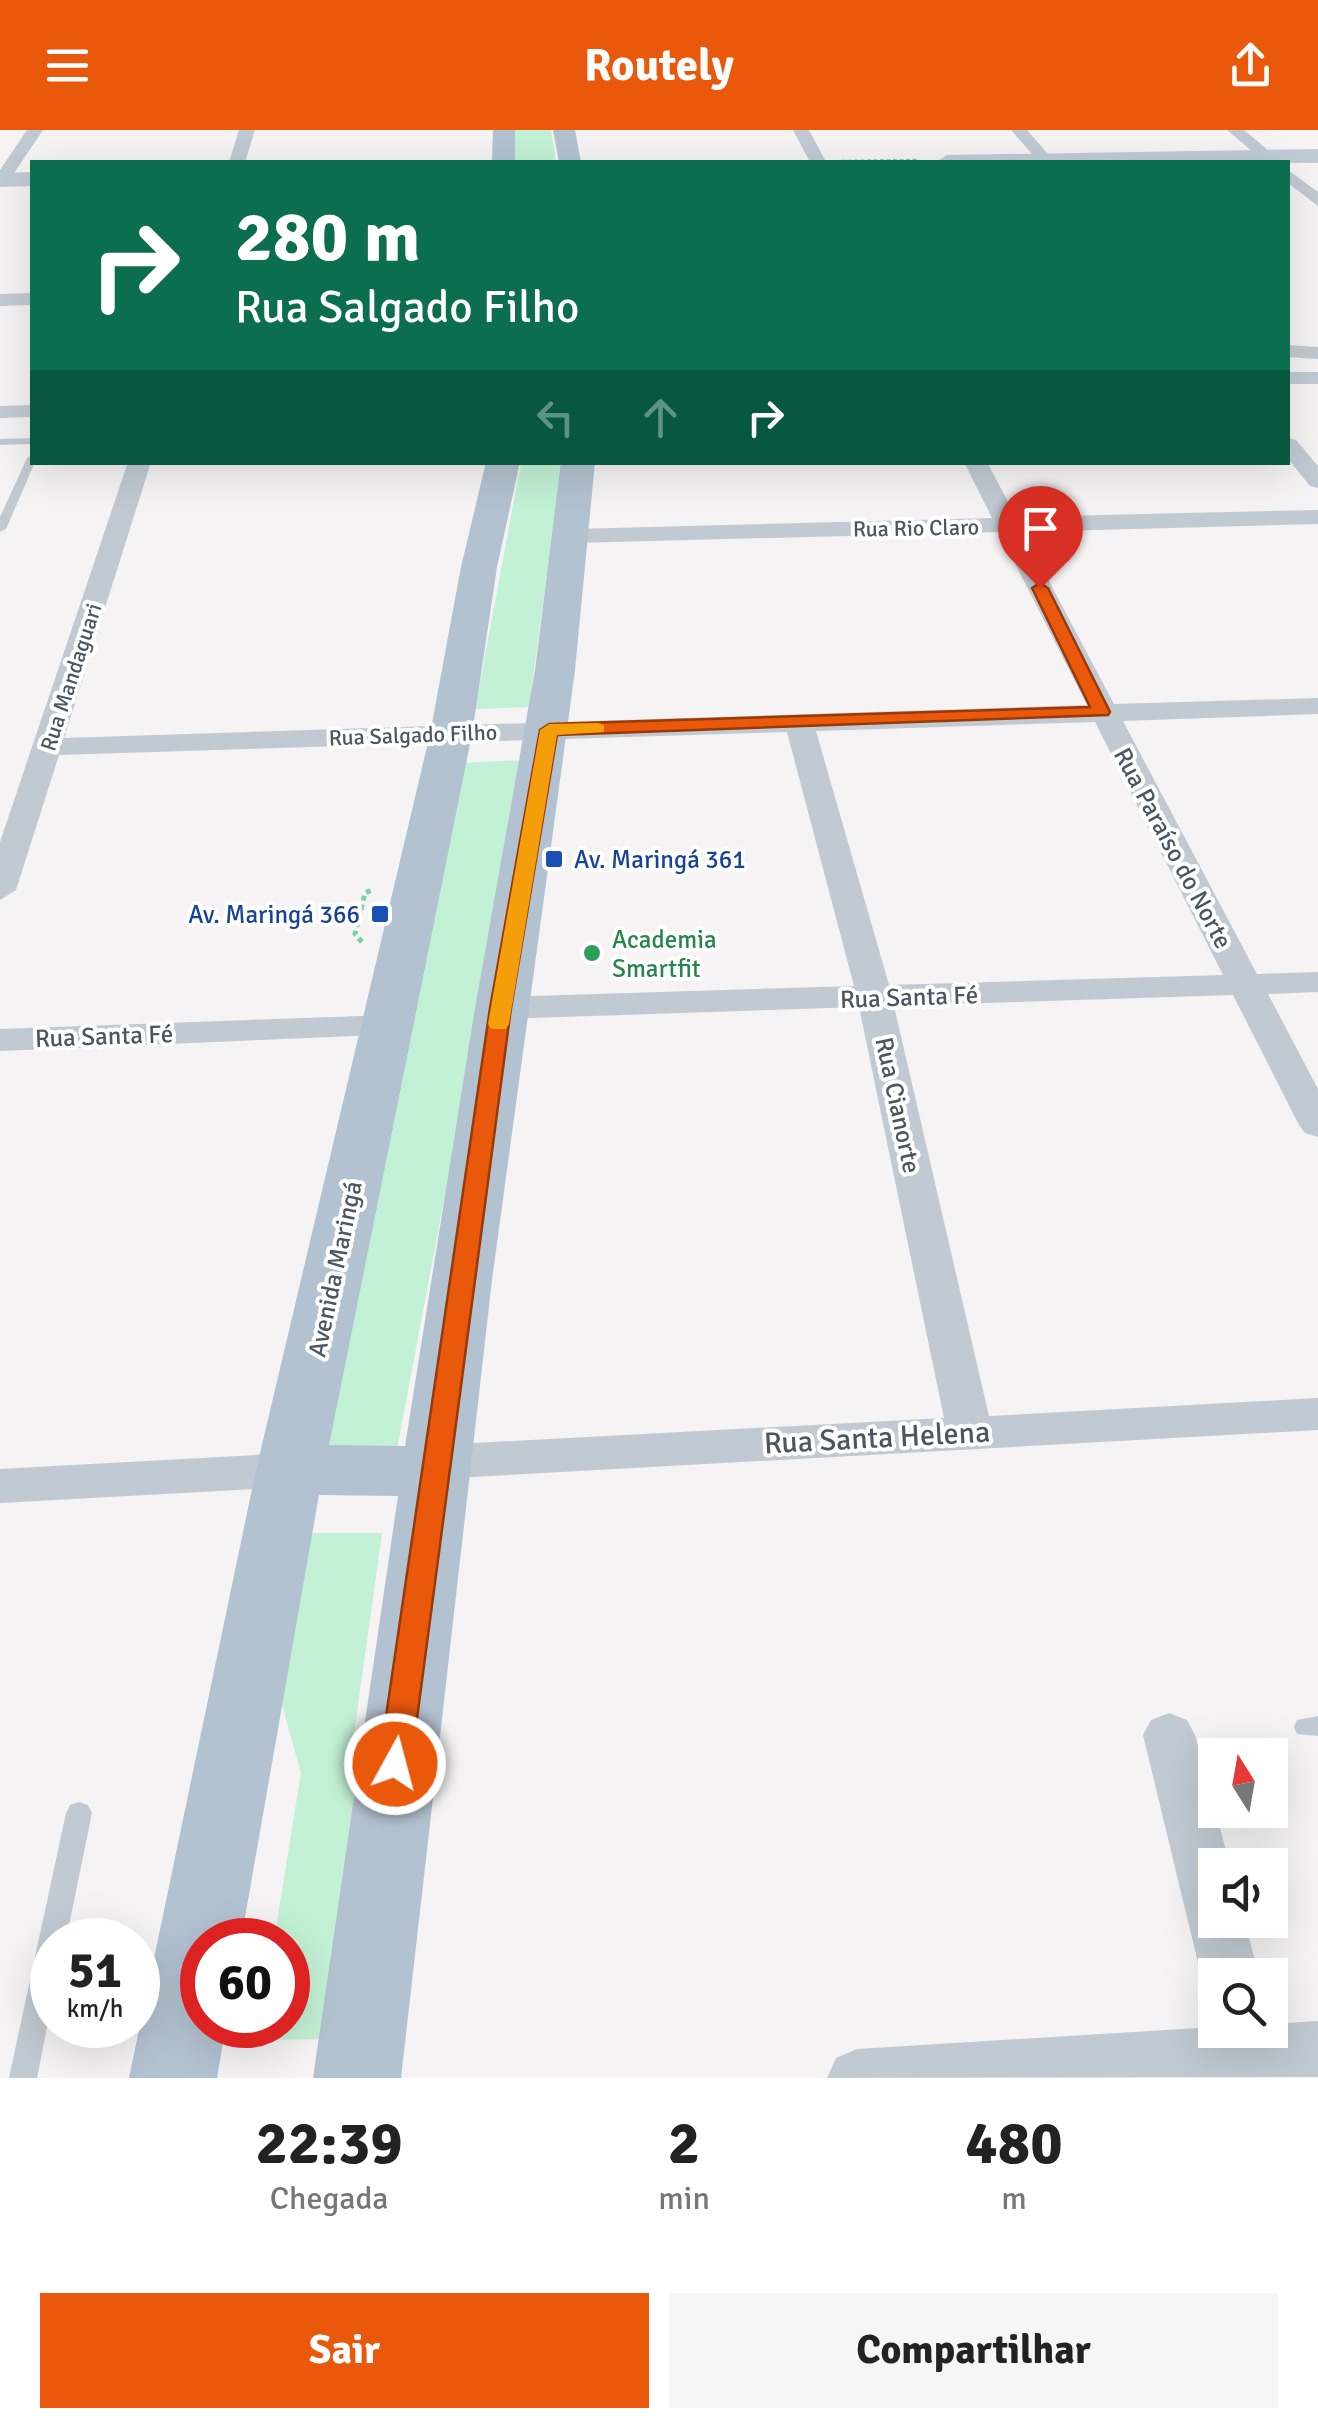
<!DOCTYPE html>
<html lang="pt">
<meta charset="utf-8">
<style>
body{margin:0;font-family:Signika,sans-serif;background:#f6f6f6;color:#222;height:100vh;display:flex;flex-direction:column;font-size:38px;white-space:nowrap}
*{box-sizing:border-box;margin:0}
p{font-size:32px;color:#767676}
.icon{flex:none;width:55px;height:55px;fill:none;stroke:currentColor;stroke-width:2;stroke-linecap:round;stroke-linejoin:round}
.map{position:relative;height:1948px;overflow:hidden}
.details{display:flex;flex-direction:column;background:#fff;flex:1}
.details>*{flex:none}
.banner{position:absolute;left:30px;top:30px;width:1260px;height:305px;border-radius:0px;box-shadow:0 10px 40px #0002;background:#0b6e4f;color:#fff;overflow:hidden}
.needle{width:65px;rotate:349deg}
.fabs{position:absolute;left:1198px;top:1608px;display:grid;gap:20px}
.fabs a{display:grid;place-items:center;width:90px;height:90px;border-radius:0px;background:#fff;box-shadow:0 10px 40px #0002;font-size:50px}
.speed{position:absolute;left:30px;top:1788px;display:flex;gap:20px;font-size:50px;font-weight:700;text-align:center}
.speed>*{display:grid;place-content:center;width:130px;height:130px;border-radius:50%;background:#fff;box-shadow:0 10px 40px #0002;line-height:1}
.speed small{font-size:25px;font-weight:400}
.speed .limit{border:15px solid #d22;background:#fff;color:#111}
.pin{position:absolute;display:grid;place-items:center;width:85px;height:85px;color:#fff;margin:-102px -42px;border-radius:50% 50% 50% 0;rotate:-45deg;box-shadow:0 0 10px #0007}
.pin .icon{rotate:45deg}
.me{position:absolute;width:110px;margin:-55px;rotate:7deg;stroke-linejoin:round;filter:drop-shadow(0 0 8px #0008)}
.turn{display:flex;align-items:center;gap:35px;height:210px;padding:0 40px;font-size:45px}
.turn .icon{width:130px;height:130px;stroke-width:2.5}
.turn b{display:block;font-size:70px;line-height:85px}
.lanes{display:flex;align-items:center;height:95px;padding:0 40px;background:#0003;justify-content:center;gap:50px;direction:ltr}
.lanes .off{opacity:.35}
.eta{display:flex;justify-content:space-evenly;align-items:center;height:170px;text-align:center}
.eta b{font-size:60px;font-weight:700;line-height:70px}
.cta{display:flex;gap:20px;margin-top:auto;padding:20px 40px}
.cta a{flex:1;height:115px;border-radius:0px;background:#ea580c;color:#fff;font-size:40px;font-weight:700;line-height:115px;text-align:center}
.cta a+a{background:#f6f6f6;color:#222}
header{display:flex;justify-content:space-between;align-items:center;height:130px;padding:0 40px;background:#ea580c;color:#fff;font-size:45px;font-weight:700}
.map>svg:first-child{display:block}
</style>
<header><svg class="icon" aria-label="menu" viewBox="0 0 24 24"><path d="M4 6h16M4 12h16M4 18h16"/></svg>Routely<svg class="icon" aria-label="share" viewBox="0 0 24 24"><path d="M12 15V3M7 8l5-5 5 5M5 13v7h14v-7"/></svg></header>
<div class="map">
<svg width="1318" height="1948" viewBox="0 0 1318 1948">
<rect width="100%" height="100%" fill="#f5f3f3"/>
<g fill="#c3f1d5">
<polygon points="513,0 551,0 556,32 515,32"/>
<polygon points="521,333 562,333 529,577 475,579"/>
<polygon points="527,630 397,1319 318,1323 460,633"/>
<polygon points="312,1403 382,1403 349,1640 364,1697 336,1909 257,1910 260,1895 288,1895 288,1810 274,1810 301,1643 282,1575"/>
</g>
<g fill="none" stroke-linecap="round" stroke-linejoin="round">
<g stroke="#7ad0a6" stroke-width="2.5" stroke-dasharray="4 2.5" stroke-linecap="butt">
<polyline points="841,31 918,30"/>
<polyline points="772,32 789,32"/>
</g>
<polyline stroke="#7ad0a6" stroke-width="5" stroke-dasharray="5 4" stroke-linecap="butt" points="362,812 355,804 365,763 374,759"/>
<g fill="#c1cad2" fill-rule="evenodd">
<polygon points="32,308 32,314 0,315 0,309"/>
<polygon points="32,325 32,332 35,332 6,399 0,402 0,387 27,328"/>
<polygon points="1318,1586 1318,1606 1297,1604 1294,1597 1297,1590"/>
<polygon points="79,1672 88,1675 92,1683 66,1810 52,1810 52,1872 37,1948 9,1948 66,1683 70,1675"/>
</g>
<g fill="#c1cad2" fill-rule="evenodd">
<polygon points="27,0 43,0 6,55 0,57 0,40"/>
<polygon points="239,0 255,0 245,32 229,32"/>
<polygon points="793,0 809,0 826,32 810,32"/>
<polygon points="1011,0 1027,0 1055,32 1039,32"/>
<polygon points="1227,0 1244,0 1282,32 1265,32"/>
<polygon points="1288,40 1318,62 1318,76 1288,53"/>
<polygon points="32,163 32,175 0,176 0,164"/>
<polygon points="1288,215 1318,217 1318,229 1288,227"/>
<rect x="1288" y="242" width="30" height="12"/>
<polygon points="32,275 32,287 0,288 0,276"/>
<polygon points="1288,308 1296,310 1318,336 1318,358 1310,356 1288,329"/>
<path d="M128,332H151L64,608L1087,575L999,402L574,413L562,406L574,399L992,388L964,332H987L1016,387L1318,380V394L1023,402L1114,574L1318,568V584L1123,591L1257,844L1318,842V862L1268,864L1318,959V1007L1305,1003L1299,995L1233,865L894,876L989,1286L1318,1268V1300L437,1349L421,1344L414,1332L421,1320L437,1315L944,1288L859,877L501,889L489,885L483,878L489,871L501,867L854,856L787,602L59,625L16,760L0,770V712ZM1095,592L1223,845L889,855L816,601Z"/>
<polygon points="388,885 401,888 406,896 401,904 0,921 0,899"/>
<polygon points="290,1323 306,1328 313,1340 306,1352 290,1357 0,1373 0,1339"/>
<polygon points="1169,1583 1187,1590 1195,1605 1230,1735 1215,1735 1215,1790 1244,1790 1259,1845 1215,1845 1215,1866 1201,1845 1143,1605 1151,1590"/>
<polygon points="1318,1891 1318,1947 827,1948 836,1928 857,1919 1215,1897 1270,1900 1270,1894"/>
</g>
<g fill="#c1cbd6" fill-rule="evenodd">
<polygon points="1318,19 1318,33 936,32 947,25"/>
<polygon points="32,42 32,56 0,57 0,43"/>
</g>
<g fill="#b3c2d1" fill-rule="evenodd">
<polygon points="493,0 515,0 515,32 492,32"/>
<polygon points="553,0 575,0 581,32 559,32"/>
<polygon points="486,332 520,332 497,437 472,604 329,1315 405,1316 474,884 535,540 561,332 595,332 575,540 492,1150 401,1948 313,1948 398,1366 319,1365 241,1810 202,1810 202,1895 226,1895 217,1948 129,1948 256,1340 430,604 461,437"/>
</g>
</g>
<polygon fill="#ea580c" stroke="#983908" stroke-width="2.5" points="1040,453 1048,458 1110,582 1108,585 557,605 511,878 411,1634 407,1644 395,1648 384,1644 379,1634 490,878 540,600 549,594 1090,577 1032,458"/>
<polygon fill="#f59e0b" points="598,593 604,595 604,602 557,605 509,894 506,899 491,899 488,894 540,600 549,594"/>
<g fill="#1a4fb4" stroke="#fff" stroke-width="4">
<rect x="544" y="719" width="20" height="20" rx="5"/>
<rect x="370" y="774" width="20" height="20" rx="5"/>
</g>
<circle fill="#2e9e5b" stroke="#fff" stroke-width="4" cx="592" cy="823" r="10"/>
<g text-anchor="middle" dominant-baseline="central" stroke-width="8" stroke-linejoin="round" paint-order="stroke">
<g font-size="22" fill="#4a5661" stroke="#fff">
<text transform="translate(916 398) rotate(-1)">Rua Rio Claro</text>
<text transform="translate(71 547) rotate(-72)">Rua Mandaguari</text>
<text transform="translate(413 605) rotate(-2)">Rua Salgado Filho</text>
</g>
<g font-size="25" fill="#4a5661" stroke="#fff">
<text transform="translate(1173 718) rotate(62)">Rua Paraíso do Norte</text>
<text transform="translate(909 867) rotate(-2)">Rua Santa Fé</text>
<text transform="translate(104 906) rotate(-2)">Rua Santa Fé</text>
<text transform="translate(898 975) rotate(78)">Rua Cianorte</text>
<text transform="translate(335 1139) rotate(-78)">Avenida Maringá</text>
</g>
<g font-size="25" fill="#164399" stroke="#fff" text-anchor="start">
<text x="574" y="729">Av. Maringá 361</text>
<text x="360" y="784" text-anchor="end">Av. Maringá 366</text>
</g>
<g font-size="25" fill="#27864d" stroke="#fff" text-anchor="start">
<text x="612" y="809">Academia<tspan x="612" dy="29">Smartfit</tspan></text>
</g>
<g font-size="30" fill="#4a5661" stroke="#fff">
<text transform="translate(877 1308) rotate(-3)">Rua Santa Helena</text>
</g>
</g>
</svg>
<div class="fabs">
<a><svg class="needle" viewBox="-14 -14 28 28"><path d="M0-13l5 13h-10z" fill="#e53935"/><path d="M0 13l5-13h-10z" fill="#767676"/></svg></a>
<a><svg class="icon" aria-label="sound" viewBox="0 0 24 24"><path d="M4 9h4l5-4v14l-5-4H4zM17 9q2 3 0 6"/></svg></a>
<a><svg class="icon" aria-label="search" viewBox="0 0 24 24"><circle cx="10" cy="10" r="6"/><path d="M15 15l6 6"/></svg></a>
</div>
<div class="speed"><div>51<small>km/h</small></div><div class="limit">60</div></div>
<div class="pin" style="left:1040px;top:458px;background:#d93025"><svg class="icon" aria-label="arrive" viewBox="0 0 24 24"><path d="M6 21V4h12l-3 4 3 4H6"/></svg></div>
<svg class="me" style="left:395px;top:1634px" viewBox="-20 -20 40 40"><circle r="17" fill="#ea580c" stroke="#fff" stroke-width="3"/><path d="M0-11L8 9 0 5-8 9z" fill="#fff"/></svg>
<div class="banner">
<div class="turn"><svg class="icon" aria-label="right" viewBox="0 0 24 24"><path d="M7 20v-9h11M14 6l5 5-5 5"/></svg><div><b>280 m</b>Rua Salgado Filho</div></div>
<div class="lanes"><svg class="icon off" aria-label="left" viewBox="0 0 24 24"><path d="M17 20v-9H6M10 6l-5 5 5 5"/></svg><svg class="icon off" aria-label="ahead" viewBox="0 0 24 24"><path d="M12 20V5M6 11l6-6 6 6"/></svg><svg class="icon" aria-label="right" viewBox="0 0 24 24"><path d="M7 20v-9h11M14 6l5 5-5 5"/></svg></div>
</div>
</div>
<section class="details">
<div class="eta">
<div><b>22:39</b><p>Chegada</p></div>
<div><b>2</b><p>min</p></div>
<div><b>480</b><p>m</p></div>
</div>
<div class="cta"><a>Sair</a><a>Compartilhar</a></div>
</section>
